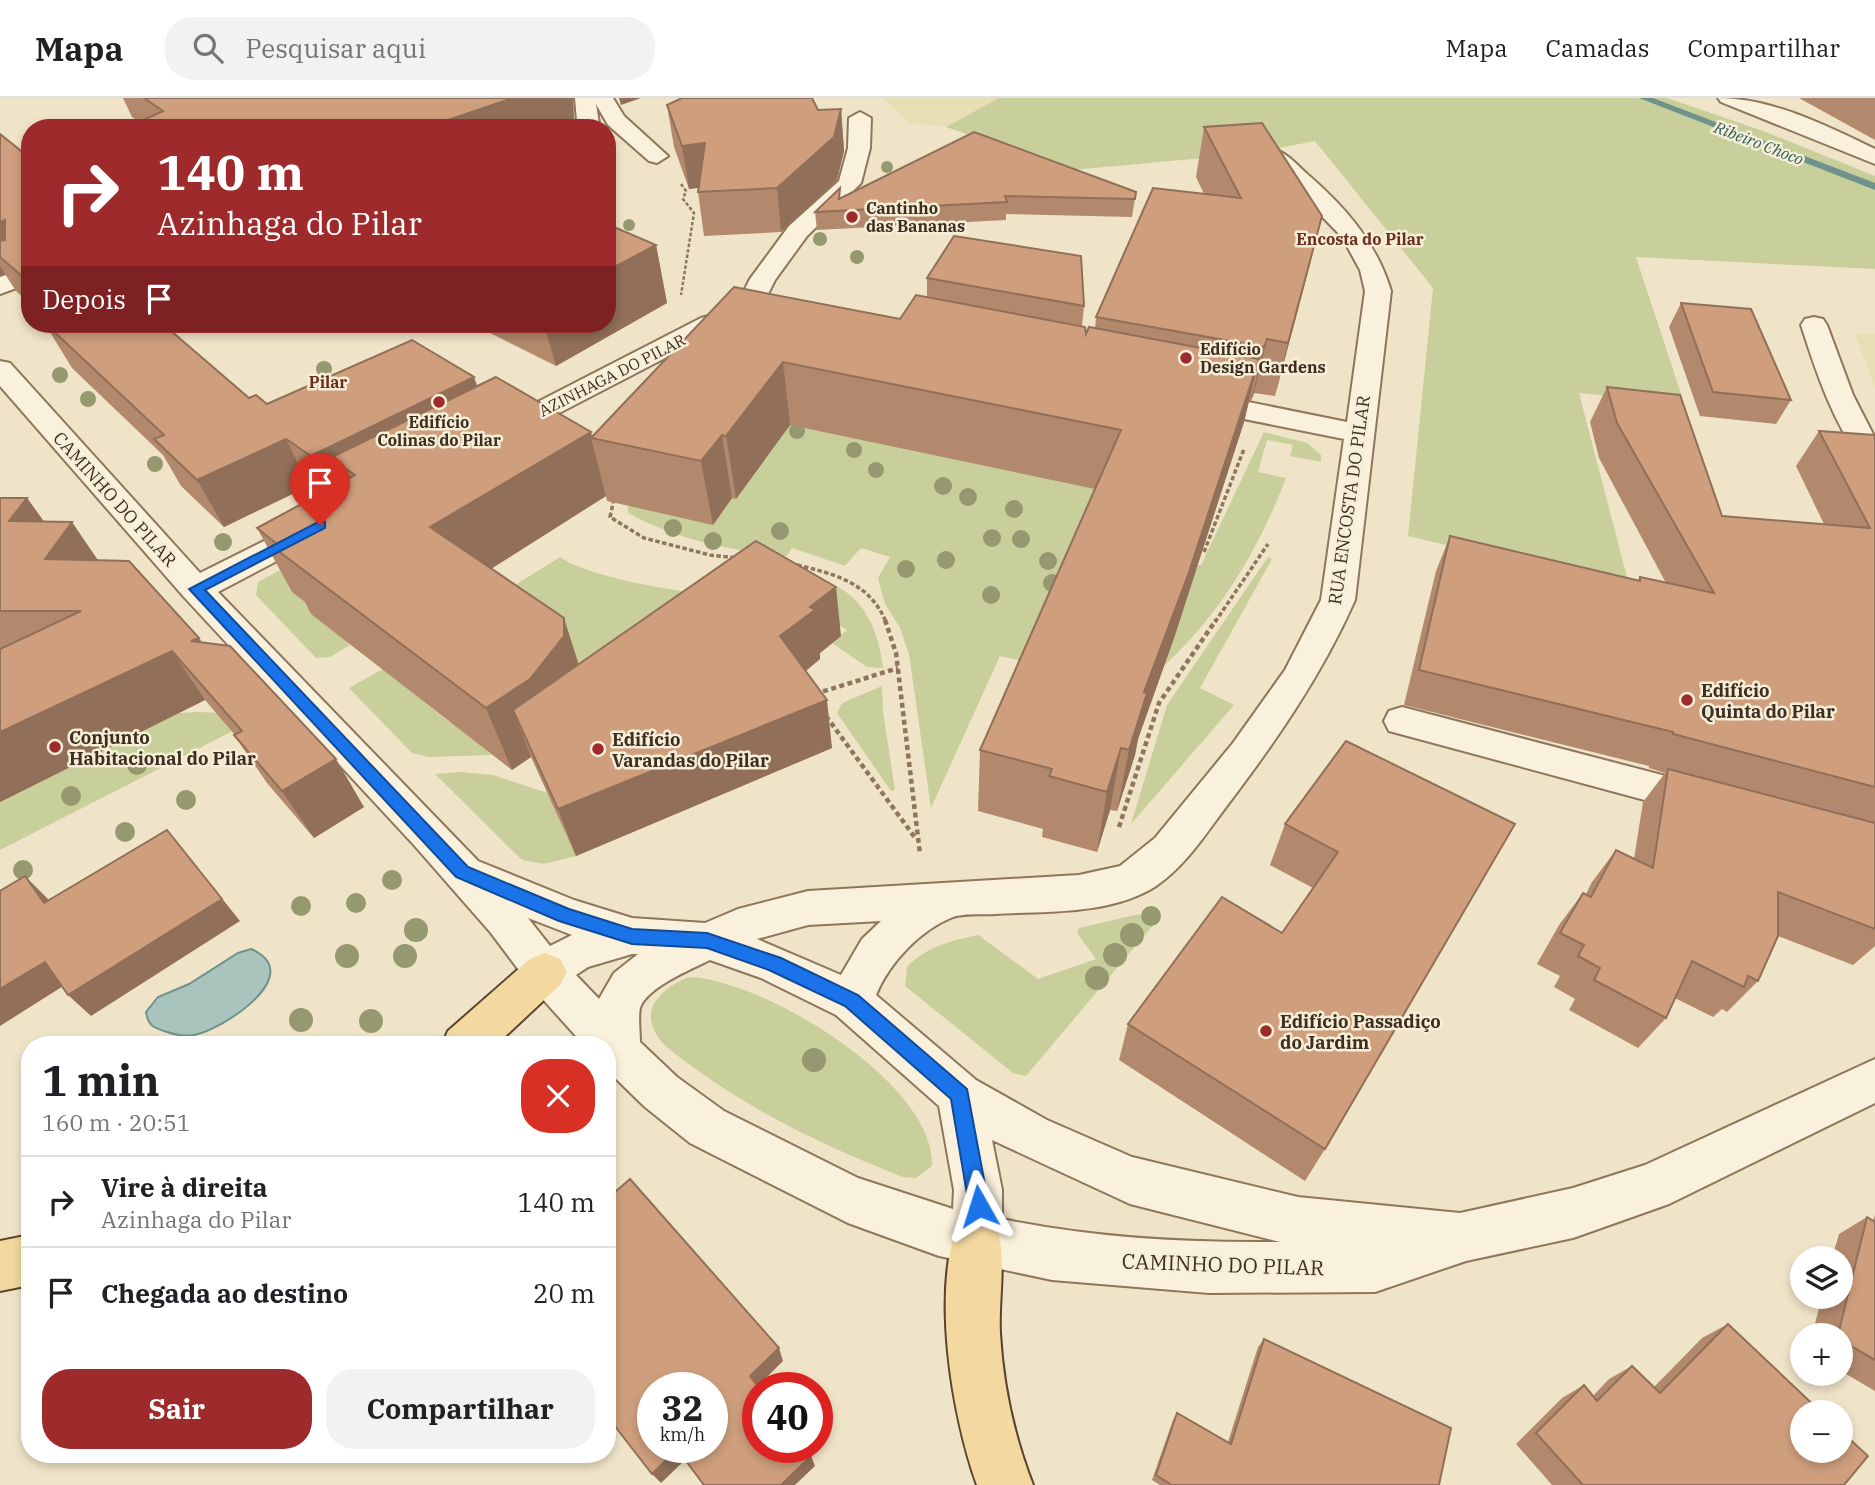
<!DOCTYPE html>
<html lang="pt">
<meta charset="utf-8">
<style>
body{margin:0;font-family:"IBM Plex Serif",serif;background:#f2f2f2;color:#202124;height:100vh;display:flex;flex-direction:column;font-size:26px;white-space:nowrap}
*{box-sizing:border-box;margin:0}
p{font-size:23px;color:#757577}
.icon{flex:none;width:38px;height:38px;fill:none;stroke:currentColor;stroke-width:2;stroke-linecap:round;stroke-linejoin:round}
.map{position:relative;flex:1;overflow:hidden}
.drawer{position:absolute;left:21px;top:938px;width:595px;height:427px;display:flex;flex-direction:column;background:#fff;border-radius:28px;box-shadow:0 4px 10px #0003}
.drawer>*{flex:none}
.top-card{position:absolute;left:21px;top:21px;width:595px;height:214px;border-radius:28px;box-shadow:0 4px 10px #0003;background:#9e2a2b;color:#fff;overflow:hidden}
.fabs{position:absolute;left:1790px;top:1148px;display:grid;gap:14px}
.fabs a{display:grid;place-items:center;width:63px;height:63px;border-radius:50%;background:#fff;box-shadow:0 4px 10px #0003;font-size:35px}
.speed{position:absolute;left:637px;top:1274px;display:flex;gap:14px;font-size:35px;font-weight:700;text-align:center}
.speed>*{display:grid;place-content:center;width:91px;height:91px;border-radius:50%;background:#fff;box-shadow:0 4px 10px #0003;line-height:1}
.speed small{font-size:18px;font-weight:400}
.speed .limit{border:10px solid #d22;background:#fff;color:#111}
.pin{position:absolute;display:grid;place-items:center;width:60px;height:60px;color:#fff;margin:-72px -30px;border-radius:50% 50% 50% 0;rotate:-45deg;box-shadow:0 0 7px #0007}
.pin .icon{rotate:45deg}
.me{position:absolute;width:77px;margin:-38px;rotate:354deg;stroke-linejoin:round;filter:drop-shadow(0 0 5px #0008)}
.turn{display:flex;align-items:center;gap:24px;height:147px;padding:0 21px;font-size:32px}
.turn .icon{width:91px;height:91px;stroke-width:2.5}
.turn b{display:block;font-size:49px;line-height:60px}
.then{display:flex;align-items:center;height:66px;padding:0 21px;background:#0003;gap:14px;font-size:26px}
.round{display:grid;place-items:center;flex:none;width:74px;height:74px;border-radius:28px;background:#f2f2f2}
.headline{display:flex;align-items:center;justify-content:space-between;height:119px;padding:0 21px}
h1{font-size:42px;font-weight:700;line-height:52px}
.button{display:flex;gap:14px;margin-top:auto;padding:14px 21px}
.button a{flex:1;height:80px;border-radius:28px;background:#9e2a2b;color:#fff;font-size:28px;font-weight:700;line-height:80px;text-align:center}
.button a+a{background:#f2f2f2;color:#202124}
ul{padding:0;list-style:none}
li{display:flex;align-items:center;gap:21px;height:91px;padding:0 21px;border-top:2px solid #e0e0e0}
li div{flex:1}
li b{display:block;font-size:26px}
li em{font-style:normal}
header{display:flex;align-items:center;gap:42px;box-sizing:border-box;height:98px;padding:0 35px;background:#fff;border-bottom:2px solid #e0e0e0}
header strong{font-size:33px}
nav{display:flex;gap:38px;margin-inline-start:auto;font-size:24px}
.search{width:490px;height:63px;background:#f2f2f2;display:flex;align-items:center;gap:18px;box-sizing:border-box;padding:0 24px;border-radius:28px;color:#757577;font-size:26px}
.map>svg:first-child{display:block}
</style>
<header>
<strong>Mapa</strong>
<div class="search"><svg class="icon" aria-label="search" viewBox="0 0 24 24"><circle cx="10" cy="10" r="6"/><path d="M15 15l6 6"/></svg>Pesquisar aqui</div>
<nav><a>Mapa</a><a>Camadas</a><a>Compartilhar</a></nav>
</header>
<div class="map">
<svg width="1875" height="1387" viewBox="0 0 1875 1387">
<rect width="100%" height="100%" fill="#f0e4c8"/>
<g fill="#e6deb5">
<polygon points="883,0 999,0 946,29 909,25"/>
<polygon points="1855,236 1875,236 1875,290"/>
</g>
<g fill="#c9cf9b">
<polygon points="999,0 1667,0 1766,34 1875,78 1875,171 1636,159 1684,305 1579,295 1630,491 1408,438 1433,190 1315,43 1248,56 1072,72 946,29"/>
<path d="M780,319L1111,383L1040,567L1000,558L931,710L909,556L900,530L885,506L878,480L890,459L861,450L845,468L792,450L787,458C728,452 681,443 628,415V401Z"/>
<path d="M1264,334L1307,345L1321,357V364L1290,358L1293,347L1267,342L1258,374L1286,380C1259,451 1220,517 1163,569L1197,467H1201Z"/>
<path d="M560,459C588,479 686,497 724,496C746,495 813,479 829,485C866,499 879,535 883,570L867,569L832,545L847,532L812,512L617,599L480,509Z"/>
<polygon points="1268,459 1272,461 1200,590 1234,607 1131,726 1167,607"/>
<polygon points="295,464 305,504 350,547 330,559 316,560 256,497 258,484"/>
<polygon points="383,571 449,624 455,620 492,649 487,653 492,657 429,659 412,655 349,590"/>
<polygon points="882,588 883,614 895,692 891,693 837,615 842,605"/>
<polygon points="198,614 223,615 233,633 0,752 0,704 161,616"/>
<polygon points="460,674 493,677 548,695 576,758 544,766 522,762 435,676"/>
<path d="M1139,816L1154,826L1026,978L1013,975L905,888L907,869C927,848 951,843 978,837L1038,881L1096,861L1077,835L1079,830Z"/>
<path d="M689,879C762,881 936,985 932,1068L916,1080L903,1079C828,1050 755,1015 690,967C680,959 665,950 658,939C638,910 664,889 689,879Z"/>
</g>
<path fill="#a9c4bc" stroke="#6f938a" stroke-width="2" d="M251,851C308,876 224,931 194,937C185,939 176,937 167,934C154,930 148,928 146,914L158,899L189,886L238,855Z"/>
<g fill="none" stroke-linecap="round" stroke-linejoin="round">
<polygon fill="#6f938a" fill-rule="evenodd" points="1639,0 1653,0 1875,85 1875,92"/>
<g stroke="#8d765c" stroke-width="4">
<g id="minor">
<polygon points="575,0 613,0 624,18 668,58 657,65 649,63 608,27 596,6 599,25 596,30 569,30 577,23"/>
<path d="M1718,0C1772,0 1827,28 1875,51V66L1721,4Z"/>
<polygon points="860,14 871,20 870,50 861,85 807,138 775,182 754,224 719,232 511,340 501,343 491,340 486,334 491,328 701,220 735,211 750,181 789,128 839,83 848,50 849,20"/>
<path d="M1275,52C1287,55 1296,66 1306,75C1344,108 1376,143 1391,193L1355,502C1321,579 1274,646 1223,713C1203,740 1184,769 1156,788C1111,817 1047,813 995,816C983,817 965,815 953,819C920,832 889,865 876,897L976,982L1047,1022L1132,1059L1298,1099L1460,1115L1573,1090L1645,1067L1875,961V1005L1669,1106L1573,1140L1466,1163L1375,1194L1209,1195L1052,1182L939,1158L848,1125L690,1045L645,1009L607,972V947H584L530,887L491,835L414,747L184,499L0,288V263L10,265L200,475L306,422L317,419L328,422L333,429L328,436L218,494L478,763L574,802L632,820L705,825L738,811L808,793L1079,777L1120,768L1155,740L1233,645L1285,572L1321,502L1344,341L1194,311L1184,308L1180,302L1184,296L1194,293L1347,324L1365,193L1360,172L1342,139L1264,59ZM528,820L572,837L550,848ZM881,823L862,841L841,877L757,841L808,827ZM632,856H638L614,875L599,901L576,877L588,869ZM710,862L761,880L836,917L939,1008L954,1092L953,1111L858,1080L724,1013L677,979L640,944C640,934 638,919 640,910C647,889 692,871 710,862ZM992,1042L1130,1106L1280,1144C1187,1145 1093,1140 1002,1121V1092Z"/>
<polygon points="30,169 30,185 0,196 0,179"/>
<path d="M1814,219L1823,221L1827,227L1853,297L1875,340V370L1864,367C1833,324 1817,277 1801,227L1805,221Z"/>
<polygon points="1402,609 1704,688 1718,692 1723,703 1718,714 1704,718 1389,633 1384,623 1389,613"/>
</g>
</g>
<g stroke="#5b4430" stroke-width="4">
<g id="major">
<polygon points="545,855 560,861 567,874 560,887 496,947 442,947 448,933 530,861"/>
<path d="M977,1116L995,1123C1008,1157 998,1199 1000,1235C1003,1288 1014,1338 1033,1387H977C952,1318 931,1192 959,1123Z"/>
<polygon points="30,1137 30,1187 0,1193 0,1143"/>
</g>
</g>
<polyline stroke="#8d765c" stroke-width="2.5" stroke-dasharray="3.5 2" stroke-linecap="butt" points="681,86 686,93 683,101 694,115 681,197"/>
<g stroke="#8d765c" stroke-width="3.5" stroke-dasharray="4.5 2.5" stroke-linecap="butt">
<polyline points="614,401 610,419 644,440 710,457 736,460"/>
<polyline points="1204,454 1244,351"/>
<path d="M797,467C835,476 870,485 886,524"/>
<polyline points="1215,524 1268,446"/>
</g>
<g stroke="#8d765c" stroke-width="4.5" stroke-dasharray="5 3.5" stroke-linecap="butt">
<polyline points="885,522 896,555 920,756"/>
<polyline points="815,596 898,570"/>
<polyline points="826,618 916,741"/>
<polyline points="1119,729 1159,605 1216,522"/>
</g>
<use href="#minor" fill="#faf1dc" fill-rule="evenodd"/>
<use href="#major" fill="#f3d9a0" fill-rule="evenodd"/>
</g>
<g fill="#96986f">
<circle cx="887" cy="69" r="6"/>
<circle cx="629" cy="127" r="6"/>
<circle cx="820" cy="141" r="7"/>
<circle cx="857" cy="159" r="7"/>
<circle cx="324" cy="271" r="8"/>
<circle cx="60" cy="277" r="8"/>
<circle cx="88" cy="301" r="8"/>
<circle cx="797" cy="333" r="8"/>
<circle cx="854" cy="352" r="8"/>
<circle cx="155" cy="366" r="8"/>
<circle cx="876" cy="372" r="8"/>
<circle cx="943" cy="388" r="9"/>
<circle cx="968" cy="399" r="9"/>
<circle cx="1014" cy="411" r="9"/>
<circle cx="673" cy="430" r="9"/>
<circle cx="780" cy="433" r="9"/>
<circle cx="992" cy="440" r="9"/>
<circle cx="1021" cy="441" r="9"/>
<circle cx="713" cy="443" r="9"/>
<circle cx="223" cy="444" r="9"/>
<circle cx="946" cy="462" r="9"/>
<circle cx="1048" cy="463" r="9"/>
<circle cx="906" cy="471" r="9"/>
<circle cx="1052" cy="485" r="9"/>
<circle cx="991" cy="497" r="9"/>
<circle cx="137" cy="667" r="10"/>
<circle cx="71" cy="698" r="10"/>
<circle cx="186" cy="702" r="10"/>
<circle cx="125" cy="734" r="10"/>
<circle cx="23" cy="772" r="10"/>
<circle cx="392" cy="782" r="10"/>
<circle cx="356" cy="805" r="10"/>
<circle cx="301" cy="808" r="10"/>
<circle cx="1151" cy="818" r="10"/>
<circle cx="416" cy="832" r="12"/>
<circle cx="1132" cy="837" r="12"/>
<circle cx="1115" cy="857" r="12"/>
<circle cx="347" cy="858" r="12"/>
<circle cx="405" cy="858" r="12"/>
<circle cx="1097" cy="880" r="12"/>
<circle cx="301" cy="922" r="12"/>
<circle cx="371" cy="923" r="12"/>
<circle cx="814" cy="962" r="12"/>
</g>
<g fill="#b2896c">
<polygon points="123,0 573,0 574,22 571,25 557,30 126,30 139,24 132,19"/>
<polygon points="1799,0 1875,0 1875,42"/>
<polygon points="667,7 818,12 841,11 844,53 837,82 781,134 704,138 698,94 698,90 689,91 674,49"/>
<polygon points="1204,29 1322,118 1275,298 1254,295 1251,303 1249,303 1244,324 1174,540 1138,641 1135,657 1117,713 1110,712 1097,754 1042,739 1043,731 978,713 980,652 1095,391 790,327 736,401 732,400 713,427 607,403 606,398 491,471 579,566 841,538 820,555 820,561 806,573 832,650 576,758 531,659 512,672 311,516 305,504 292,494 257,430 321,396 309,388 224,429 181,388 163,357 72,270 45,226 163,226 249,300 267,306 474,279 477,288 591,334 592,338 734,189 900,221 927,199 927,180 1084,208 1082,228 1086,236 1095,230 1096,219 1204,96 1196,79"/>
<polygon points="0,36 30,60 30,206 16,193 5,176 0,177"/>
<polygon points="1136,94 1132,119 1006,116 1006,122 817,132 815,114 840,101"/>
<polygon points="656,147 667,205 556,268 472,226 607,226"/>
<polygon points="1681,205 1791,302 1776,326 1700,318 1669,229"/>
<polygon points="1607,289 1722,418 1824,426 1796,368 1819,333 1875,337 1875,848 1853,867 1778,838 1758,883 1727,914 1722,911 1713,919 1675,900 1666,920 1638,950 1569,912 1575,901 1554,889 1560,878 1537,866 1559,827 1583,795 1586,796 1592,784 1616,752 1634,761 1643,704 1665,675 1649,670 1649,668 1404,607 1436,473 1450,438 1637,483 1640,479 1666,485 1599,360 1590,324"/>
<polygon points="0,400 27,400 44,424 98,462 202,545 364,709 314,740 267,685 234,637 235,637 205,602 0,704"/>
<polygon points="1346,643 1325,1051 1305,1083 1119,962 1128,926 1282,835 1313,790 1270,767 1285,726"/>
<polygon points="1875,1117 1875,1293 1841,1273 1841,1237 1812,1237 1822,1199 1841,1199 1841,1160 1832,1160 1839,1136 1867,1119 1873,1123"/>
<polygon points="1728,1226 1844,1387 1552,1387 1516,1346 1562,1300 1584,1287 1593,1298 1609,1281 1632,1268 1654,1289 1702,1240"/>
<polygon points="1264,1241 1439,1387 1160,1387 1152,1382 1173,1322 1177,1315 1228,1344 1258,1249"/>
</g>
<g fill="#916f58">
<polygon points="513,0 573,0 574,22 571,25 557,30 424,30"/>
<polygon points="619,0 641,0 621,7"/>
<polygon points="841,11 844,53 837,82 781,134 777,90"/>
<polygon points="705,45 711,88 689,91 682,48"/>
<polygon points="1322,118 1309,170 1275,298 1288,245"/>
<polygon points="5,122 15,172 0,159 0,124"/>
<polygon points="656,147 667,205 556,268 544,226 607,226 607,173"/>
<polygon points="0,168 5,176 0,177"/>
<polygon points="1267,241 1254,295 1251,303 1264,249"/>
<polygon points="1259,261 1244,324 1174,540 1138,641 1135,657 1117,713 1129,652 1144,594"/>
<polygon points="783,264 790,327 736,401 726,338"/>
<polygon points="474,279 490,325 355,377 330,360 347,398 333,405 311,358"/>
<polygon points="591,334 592,340 591,340 606,398 456,493 430,429"/>
<polygon points="722,337 732,400 713,427 701,363"/>
<polygon points="286,341 309,388 224,429 197,382"/>
<polygon points="27,400 58,443 72,424 106,474 82,510 9,423"/>
<polygon points="836,489 841,538 820,555 820,561 787,588 780,538 810,509"/>
<polygon points="564,520 584,583 513,612 531,659 512,672 486,610"/>
<polygon points="199,540 231,589 191,543"/>
<polygon points="172,553 205,602 0,704 0,634"/>
<polygon points="827,602 832,650 576,758 558,711"/>
<polygon points="1121,650 1110,712 1097,754 1107,694"/>
<polygon points="336,661 364,709 314,740 282,693"/>
<polygon points="167,732 240,823 91,918 68,897"/>
<polygon points="25,778 48,801 66,827 44,805"/>
<polygon points="45,864 68,885 0,928 0,891"/>
<polygon points="779,1250 783,1263 756,1290 750,1278"/>
<polygon points="677,1351 686,1361 661,1385 652,1376"/>
<polygon points="811,1358 815,1368 795,1387 781,1387"/>
</g>
<g fill="#cf9f7d" stroke="#916f58" stroke-width="2" fill-rule="evenodd">
<polygon points="144,0 513,0 424,30 126,30 163,13"/>
<polygon points="682,0 812,0 818,12 841,11 834,39 777,90 698,94 705,45 682,48 667,7"/>
<polygon points="1262,25 1322,118 1288,245 1267,241 1264,249 1096,219 1153,90 1241,100 1204,29"/>
<polygon points="974,34 1136,94 1135,101 1005,98 1007,104 815,114 840,90 839,101"/>
<polygon points="0,36 30,60 30,185 0,159 0,143 5,142 5,122 0,124"/>
<polygon points="607,126 656,147 607,173"/>
<polygon points="954,138 1081,158 1084,208 927,180"/>
<polygon points="734,189 900,221 916,197 1085,229 1086,236 1089,229 1259,261 1188,477 1144,594 1147,595 1129,652 1121,650 1107,694 1049,678 1052,671 980,652 1121,332 783,264 726,338 722,337 701,363 591,340"/>
<polygon points="1681,205 1751,211 1791,302 1713,294"/>
<polygon points="46,226 163,226 249,300 256,297 267,306 412,242 474,279 311,358 286,341 197,382 154,341 164,337"/>
<polygon points="496,279 591,334 430,429 564,520 564,538 530,581 486,610 277,452 282,450 257,430 355,377 330,360"/>
<polygon points="1607,289 1680,297 1722,418 1870,430 1819,333 1875,337 1875,689 1673,636 1673,634 1419,572 1450,438 1640,483 1640,479 1714,495 1617,325"/>
<polygon points="0,400 27,400 9,423 72,424 45,461 129,463 199,540 191,543 230,548 336,661 282,693 234,637 242,633 172,553 0,634 0,551 81,513 0,513"/>
<polygon points="756,443 836,489 810,509 815,512 780,538 827,602 558,711 513,612"/>
<polygon points="1346,643 1515,726 1325,1051 1128,926 1222,799 1282,835 1338,754 1285,726"/>
<polygon points="1668,671 1875,725 1875,831 1778,794 1778,838 1758,883 1748,878 1744,889 1692,863 1666,920 1594,882 1600,870 1578,858 1584,847 1560,835 1583,795 1591,799 1616,752 1653,770"/>
<polygon points="167,732 222,801 68,897 45,864 0,891 0,793 25,778 44,805"/>
<path d="M630,1081L779,1250L750,1278L759,1290H758V1349H805L811,1358L781,1387H704L677,1351L652,1376L607,1318V1101ZM653,1290H712V1349H653Z"/>
<polygon points="1867,1119 1875,1124 1875,1262 1841,1242 1841,1237 1838,1237"/>
<polygon points="1728,1226 1821,1314 1802,1314 1802,1353 1841,1353 1841,1333 1868,1358 1844,1387 1583,1387 1536,1335 1584,1287 1597,1303 1632,1268 1660,1295"/>
<polygon points="1264,1241 1451,1330 1439,1387 1172,1387 1156,1377 1177,1315 1231,1346"/>
</g>
<polygon fill="#1a73e8" stroke="#114b97" stroke-width="2" points="320,423 325,424 325,430 205,492 468,769 569,811 632,831 707,835 781,860 858,897 967,991 989,1108 986,1115 979,1118 972,1115 969,1108 951,1001 845,908 769,872 707,850 632,846 559,823 456,779 189,491"/>
<g fill="#9e2a2b" stroke="#f7eed8" stroke-width="2.5">
<circle cx="852" cy="119" r="7"/>
<circle cx="1186" cy="260" r="7"/>
<circle cx="439" cy="304" r="7"/>
<circle cx="1687" cy="602" r="7"/>
<circle cx="55" cy="649" r="7"/>
<circle cx="598" cy="651" r="7"/>
<circle cx="1266" cy="933" r="7"/>
</g>
<g text-anchor="middle" dominant-baseline="central" stroke-width="5" stroke-linejoin="round" paint-order="stroke">
<g font-size="16" font-style="italic" fill="#2f5d5a" stroke="#f7eed8">
<text transform="translate(1759 45) rotate(21)">Ribeiro Choco</text>
</g>
<g font-size="16" font-weight="bold" fill="#3d2e20" stroke="#f7eed8" text-anchor="start">
<text x="866" y="110">Cantinho<tspan x="866" dy="18">das Bananas</tspan></text>
<text x="1200" y="251">Edifício<tspan x="1200" dy="18">Design Gardens</tspan></text>
<text x="439" y="324" text-anchor="middle">Edifício<tspan x="439" dy="18">Colinas do Pilar</tspan></text>
</g>
<g font-size="16" font-weight="bold" fill="#6b2e1e" stroke="#f7eed8">
<text x="1360" y="141">Encosta do Pilar</text>
<text x="328" y="284">Pilar</text>
</g>
<g font-size="16" fill="#3d2e20" stroke="#f7eed8">
<text transform="translate(612 277) rotate(-27)">AZINHAGA DO PILAR</text>
</g>
<g font-size="18" fill="#3d2e20" stroke="#f7eed8">
<text transform="translate(115 401) rotate(48)">CAMINHO DO PILAR</text>
<text transform="translate(1349 402) rotate(-82)">RUA ENCOSTA DO PILAR</text>
</g>
<g font-size="18" font-weight="bold" fill="#3d2e20" stroke="#f7eed8" text-anchor="start">
<text x="1701" y="592">Edifício<tspan x="1701" dy="21">Quinta do Pilar</tspan></text>
<text x="69" y="639">Conjunto<tspan x="69" dy="21">Habitacional do Pilar</tspan></text>
<text x="612" y="641">Edifício<tspan x="612" dy="21">Varandas do Pilar</tspan></text>
<text x="1280" y="923">Edifício Passadiço<tspan x="1280" dy="21">do Jardim</tspan></text>
</g>
<g font-size="21" fill="#3d2e20" stroke="#f7eed8">
<text transform="translate(1223 1166) rotate(2)">CAMINHO DO PILAR</text>
</g>
</g>
</svg>
<div class="fabs">
<a><svg class="icon" aria-label="layers" viewBox="0 0 24 24"><path d="M12 4l9 5-9 5-9-5zM3 14l9 5 9-5"/></svg></a>
<a>+</a>
<a>−</a>
</div>
<div class="speed"><div>32<small>km/h</small></div><div class="limit">40</div></div>
<div class="pin" style="left:320px;top:427px;background:#d93025"><svg class="icon" aria-label="arrive" viewBox="0 0 24 24"><path d="M6 21V4h12l-3 4 3 4H6"/></svg></div>
<svg class="me" style="left:979px;top:1108px" viewBox="-20 -20 40 40"><path d="M0-17L14 15 0 8-14 15z" fill="#1a73e8" stroke="#fff" stroke-width="4"/></svg>
<div class="top-card">
<div class="turn"><svg class="icon" aria-label="right" viewBox="0 0 24 24"><path d="M7 20v-9h11M14 6l5 5-5 5"/></svg><div><b>140 m</b>Azinhaga do Pilar</div></div>
<div class="then">Depois<svg class="icon" aria-label="arrive" viewBox="0 0 24 24"><path d="M6 21V4h12l-3 4 3 4H6"/></svg></div>
</div>
<section class="drawer">
<div class="headline"><div><h1>1 min</h1><p>160 m · 20:51</p></div><a class="round" style="background:#d93025;color:#fff"><svg class="icon" aria-label="close" viewBox="0 0 24 24"><path d="M6 6l12 12M18 6L6 18"/></svg></a></div>
<ul>
<li><svg class="icon" aria-label="right" viewBox="0 0 24 24"><path d="M7 20v-9h11M14 6l5 5-5 5"/></svg><div><b>Vire à direita</b><p>Azinhaga do Pilar</p></div><em>140 m</em></li>
<li><svg class="icon" aria-label="arrive" viewBox="0 0 24 24"><path d="M6 21V4h12l-3 4 3 4H6"/></svg><div><b>Chegada ao destino</b></div><em>20 m</em></li>
</ul>
<div class="button"><a>Sair</a><a>Compartilhar</a></div>
</section>
</div>
